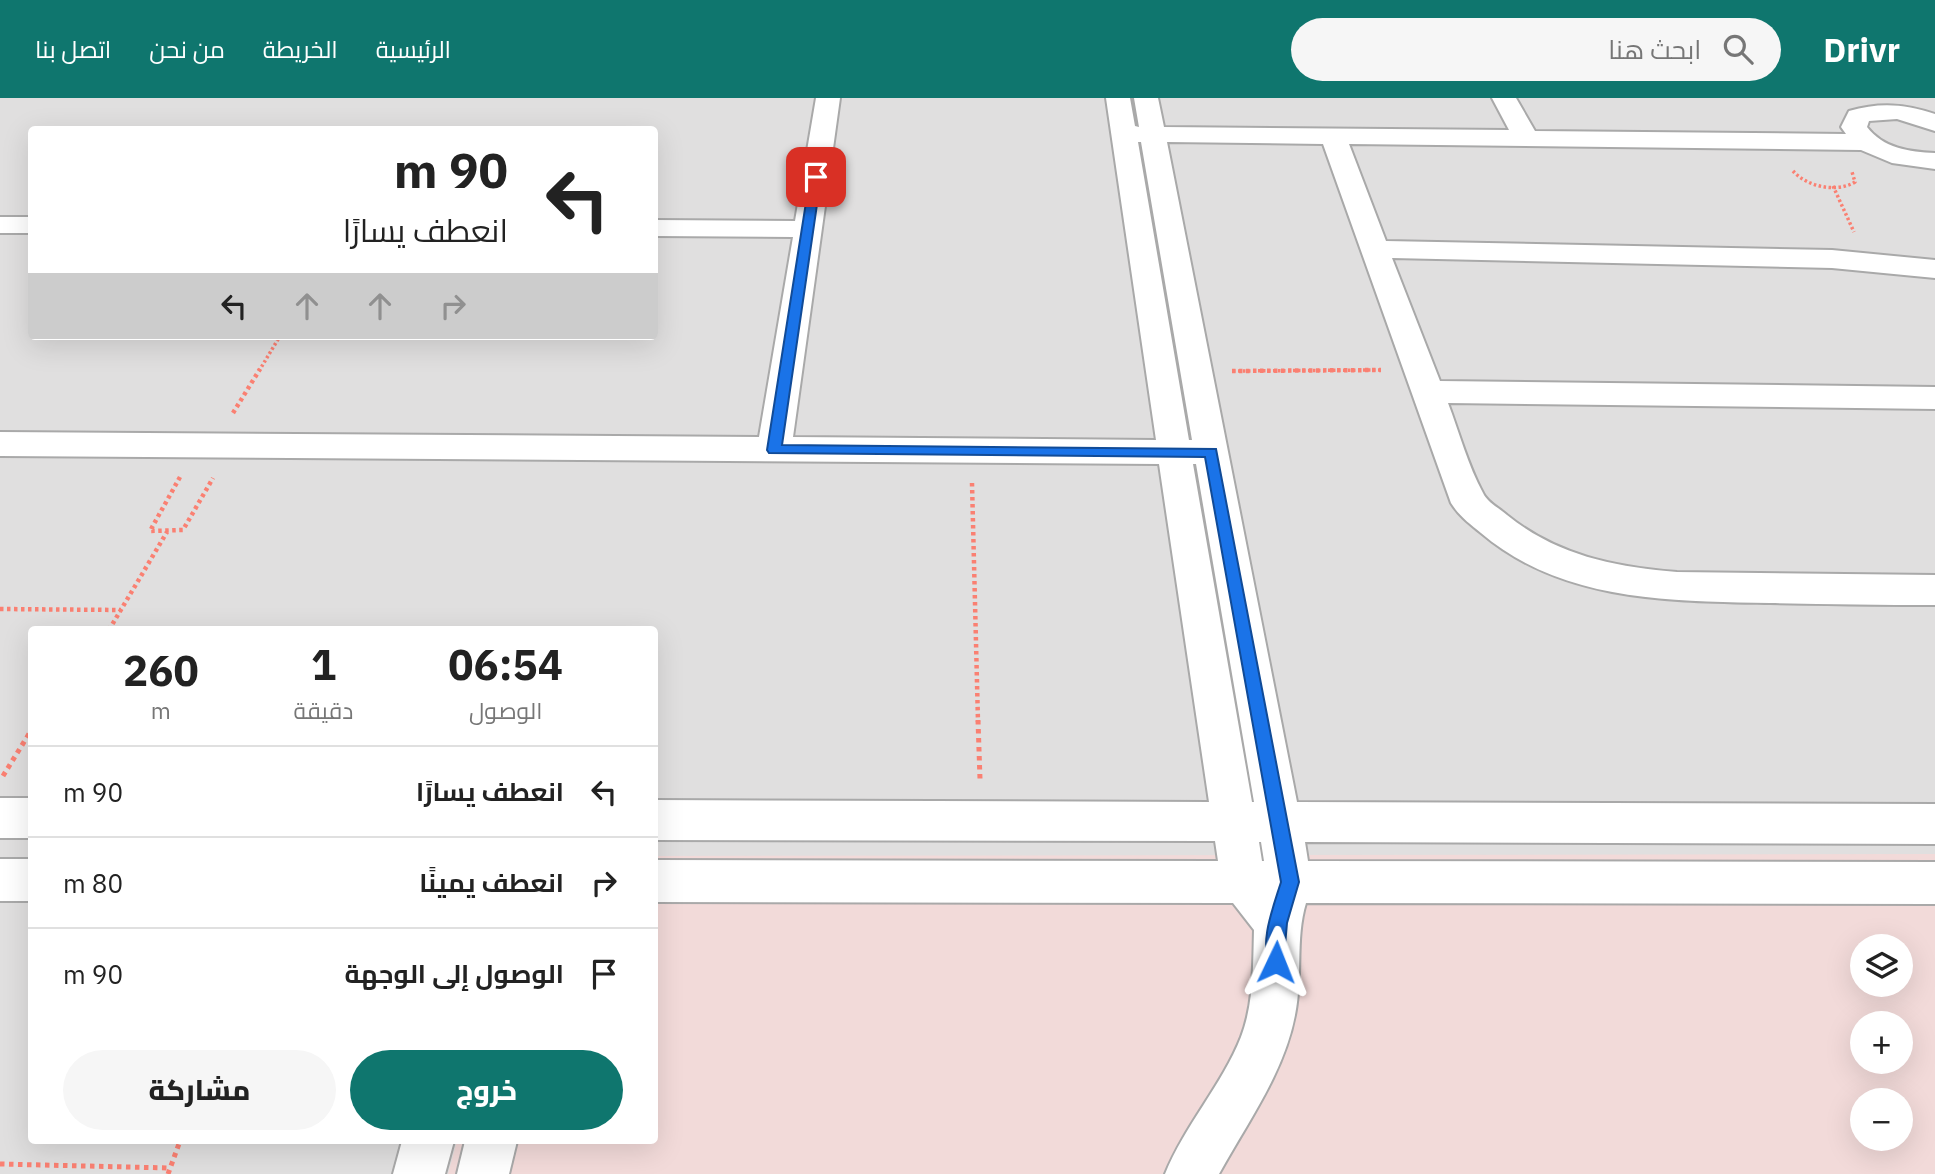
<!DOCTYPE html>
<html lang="ar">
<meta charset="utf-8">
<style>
body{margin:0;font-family:"IBM Plex Sans",Cairo,sans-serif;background:#f6f6f6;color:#222;direction:rtl;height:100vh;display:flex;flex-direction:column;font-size:26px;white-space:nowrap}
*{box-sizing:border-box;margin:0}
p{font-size:23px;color:#767676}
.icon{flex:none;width:38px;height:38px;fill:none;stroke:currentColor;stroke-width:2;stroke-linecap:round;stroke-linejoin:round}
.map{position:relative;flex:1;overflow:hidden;direction:ltr}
.drawer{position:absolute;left:28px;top:528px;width:630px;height:518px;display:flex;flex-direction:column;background:#fff;border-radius:7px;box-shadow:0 7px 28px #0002;direction:rtl}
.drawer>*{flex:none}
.top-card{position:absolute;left:28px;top:28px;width:630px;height:214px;border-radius:7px;box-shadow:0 7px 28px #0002;direction:rtl;background:#fff;color:#222;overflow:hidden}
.fabs{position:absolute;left:1850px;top:836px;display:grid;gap:14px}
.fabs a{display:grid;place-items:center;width:63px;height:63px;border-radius:50%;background:#fff;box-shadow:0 7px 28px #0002;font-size:35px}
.pin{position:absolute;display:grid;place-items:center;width:60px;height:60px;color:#fff;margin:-30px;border-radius:14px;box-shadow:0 4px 10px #0006}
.me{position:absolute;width:77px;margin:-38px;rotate:2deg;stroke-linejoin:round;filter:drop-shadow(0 0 5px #0008)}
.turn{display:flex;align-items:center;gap:24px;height:147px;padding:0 35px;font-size:32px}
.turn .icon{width:91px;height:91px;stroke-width:2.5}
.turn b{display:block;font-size:49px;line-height:60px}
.lanes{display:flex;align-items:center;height:66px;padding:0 35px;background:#0003;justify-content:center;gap:35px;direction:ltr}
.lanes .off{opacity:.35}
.eta{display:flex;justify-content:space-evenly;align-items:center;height:119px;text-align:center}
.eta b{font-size:42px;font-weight:800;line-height:49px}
.button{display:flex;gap:14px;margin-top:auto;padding:14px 35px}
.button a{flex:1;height:80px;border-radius:42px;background:#0f766e;color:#fff;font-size:28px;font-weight:800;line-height:80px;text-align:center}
.button a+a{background:#f6f6f6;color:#222}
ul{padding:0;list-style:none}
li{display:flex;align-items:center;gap:21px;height:91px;padding:0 35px;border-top:2px solid #e0e0e0}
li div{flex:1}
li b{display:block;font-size:26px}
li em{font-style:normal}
header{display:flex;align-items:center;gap:42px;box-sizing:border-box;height:98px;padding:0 35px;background:#0f766e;color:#fff}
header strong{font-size:33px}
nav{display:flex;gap:38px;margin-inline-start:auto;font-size:24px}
.search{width:490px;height:63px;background:#f6f6f6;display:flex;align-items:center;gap:18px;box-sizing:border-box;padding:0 24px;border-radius:38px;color:#767676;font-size:26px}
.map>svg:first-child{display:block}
</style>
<header>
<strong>Drivr</strong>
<div class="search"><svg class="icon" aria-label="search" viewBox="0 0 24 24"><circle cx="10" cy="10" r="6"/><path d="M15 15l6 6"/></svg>ابحث هنا</div>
<nav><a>الرئيسية</a><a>الخريطة</a><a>من نحن</a><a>اتصل بنا</a></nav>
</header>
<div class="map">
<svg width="1935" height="1076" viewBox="0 0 1935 1076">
<rect width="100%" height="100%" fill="#f2efe9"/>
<path fill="#e0dfdf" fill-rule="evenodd" d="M0,0H1935V1076H0ZM32,32H654V238H32ZM32,532H654V1043H32ZM1862,849H1900V887H1862ZM1862,926H1900V964H1862ZM1862,1003H1900V1041H1862Z"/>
<path fill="#f2dad9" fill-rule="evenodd" d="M1935,756V1076H448L457,1043H654L655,758ZM1862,849H1900V887H1862ZM1862,926H1900V964H1862ZM1862,1003H1900V1041H1862Z"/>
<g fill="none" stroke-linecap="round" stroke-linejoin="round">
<g stroke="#a9a9a9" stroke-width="4">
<g id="street">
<path d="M816,0H840L793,339L1156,342L1106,0H1130L1135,28L1139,29L1134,0H1158L1164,29L1509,32L1492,0H1516L1535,33L1846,36L1841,29L1849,13C1880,4 1905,6 1935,16V33L1897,21L1869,23L1867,29C1883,50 1909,54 1935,55V71L1892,65L1861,52L1349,46L1386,143L1832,152L1935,162V180L1832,170L1392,160L1440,283L1935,289V311L1448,305C1459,334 1468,368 1483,395C1487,404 1499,410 1507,417C1556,457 1614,469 1677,474L1935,477V507C1880,507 1825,506 1770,505C1670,503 1562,504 1481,435C1470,426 1459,418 1451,405L1323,46L1167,44L1297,704L1935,706V746L1305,744L1308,763L1935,764V806L1306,805C1295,841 1303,880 1295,917C1284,975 1247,1025 1219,1076H1165C1185,1027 1222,987 1241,939C1254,905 1253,867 1254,832L1233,805L654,804V762L1218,763L1215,743L654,742V702L1209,704L1159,366L0,358V334L759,339L793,139L654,138V122L795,123ZM1138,44H1141L1192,342H1189ZM1193,366H1196L1254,704H1252ZM1259,744H1261L1264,763H1262Z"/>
<rect x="0" y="119" width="32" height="16"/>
<rect x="0" y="700" width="32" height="40"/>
<rect x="0" y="761" width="32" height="42"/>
<polygon points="402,1043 454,1043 445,1076 393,1076"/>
<polygon points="465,1043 517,1043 509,1076 457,1076"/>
</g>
</g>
<g stroke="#fa8072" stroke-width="3.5" stroke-dasharray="2.5 2.5" stroke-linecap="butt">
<path d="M1793,73C1807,89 1837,95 1855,84L1852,74"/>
<polyline points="1833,88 1854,134"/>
<polyline points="259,273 280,238"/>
<polyline points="1233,273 1381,272"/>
</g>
<g stroke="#fa8072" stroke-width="4.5" stroke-dasharray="3.5 3.5" stroke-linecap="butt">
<polyline points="1232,273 1381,272"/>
<polyline points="233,315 260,271"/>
<polyline points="180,379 150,433 183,432 213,380"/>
<polyline points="972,385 978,624"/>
<polyline points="0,511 121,512"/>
<polyline points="109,532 167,434"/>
</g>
<g stroke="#fa8072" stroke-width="5" stroke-dasharray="4.5 4.5" stroke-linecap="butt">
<polyline points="978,622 980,681"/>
<polyline points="3,678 32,631"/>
<polyline points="0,1066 170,1070"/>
<polyline points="168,1076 180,1043"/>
</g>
<use href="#street" fill="#fff" fill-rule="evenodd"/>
</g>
<path fill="#1a73e8" stroke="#114b97" stroke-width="2" d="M816,75L821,79L782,347L1216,351L1299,784L1287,825L1283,870L1276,873L1270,870C1259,844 1273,810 1281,784L1205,359L769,355L767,352L810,79Z"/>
</svg>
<div class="fabs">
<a><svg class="icon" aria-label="layers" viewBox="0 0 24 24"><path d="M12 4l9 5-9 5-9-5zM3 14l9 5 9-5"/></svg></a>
<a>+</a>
<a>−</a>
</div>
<div class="pin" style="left:816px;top:79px;background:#d93025"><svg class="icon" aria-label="arrive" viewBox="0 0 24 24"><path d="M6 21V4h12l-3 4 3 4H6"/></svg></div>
<svg class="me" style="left:1276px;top:864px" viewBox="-20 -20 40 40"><path d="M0-17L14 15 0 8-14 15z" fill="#1a73e8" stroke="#fff" stroke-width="4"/></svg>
<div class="top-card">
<div class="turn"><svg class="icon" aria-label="left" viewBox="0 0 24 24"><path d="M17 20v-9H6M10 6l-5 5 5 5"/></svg><div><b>90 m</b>انعطف يسارًا</div></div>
<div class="lanes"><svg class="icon" aria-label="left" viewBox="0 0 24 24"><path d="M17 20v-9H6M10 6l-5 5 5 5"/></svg><svg class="icon off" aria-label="ahead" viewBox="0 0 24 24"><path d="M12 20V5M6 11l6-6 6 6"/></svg><svg class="icon off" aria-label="ahead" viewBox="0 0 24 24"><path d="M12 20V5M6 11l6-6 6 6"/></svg><svg class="icon off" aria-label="right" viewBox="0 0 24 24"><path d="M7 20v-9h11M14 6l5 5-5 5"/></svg></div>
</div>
<section class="drawer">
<div class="eta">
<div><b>06:54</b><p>الوصول</p></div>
<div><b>1</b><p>دقيقة</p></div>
<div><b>260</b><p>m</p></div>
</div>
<ul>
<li><svg class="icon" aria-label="left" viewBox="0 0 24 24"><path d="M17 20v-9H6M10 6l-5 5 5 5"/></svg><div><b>انعطف يسارًا</b></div><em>90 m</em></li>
<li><svg class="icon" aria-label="right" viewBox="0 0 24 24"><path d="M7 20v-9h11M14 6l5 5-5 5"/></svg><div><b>انعطف يمينًا</b></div><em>80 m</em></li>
<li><svg class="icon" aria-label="arrive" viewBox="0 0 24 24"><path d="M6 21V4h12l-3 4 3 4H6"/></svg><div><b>الوصول إلى الوجهة</b></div><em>90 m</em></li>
</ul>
<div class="button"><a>خروج</a><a>مشاركة</a></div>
</section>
</div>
